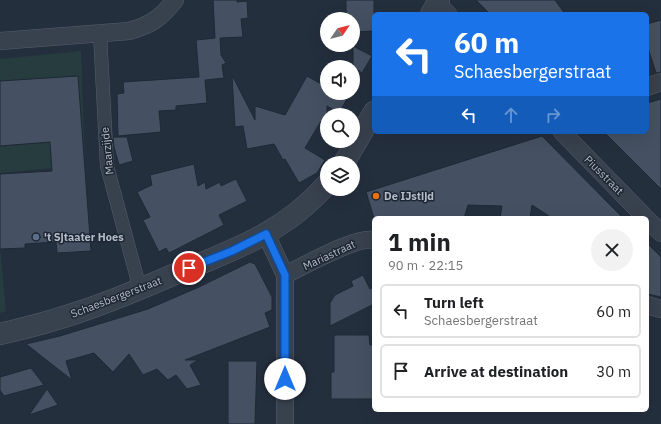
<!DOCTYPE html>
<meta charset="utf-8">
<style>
body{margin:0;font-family:"IBM Plex Sans",sans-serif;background:#f2f2f2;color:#202124;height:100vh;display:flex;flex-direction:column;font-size:15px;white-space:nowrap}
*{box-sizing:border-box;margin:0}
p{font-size:13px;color:#757577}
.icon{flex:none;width:22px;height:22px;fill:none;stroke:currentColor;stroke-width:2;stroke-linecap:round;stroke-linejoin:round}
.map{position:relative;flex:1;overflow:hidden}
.panel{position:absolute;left:372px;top:216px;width:277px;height:196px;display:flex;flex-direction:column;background:#fff;border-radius:6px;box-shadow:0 4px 16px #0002}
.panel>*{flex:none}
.top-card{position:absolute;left:372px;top:12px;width:277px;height:122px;border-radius:6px;box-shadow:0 4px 16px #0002;background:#1a73e8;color:#fff;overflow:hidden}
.needle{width:26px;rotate:55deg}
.buttons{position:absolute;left:320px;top:12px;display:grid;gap:8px}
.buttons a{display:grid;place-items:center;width:40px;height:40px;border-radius:50%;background:#fff;box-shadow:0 4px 16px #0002;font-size:20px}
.pin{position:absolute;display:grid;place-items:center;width:34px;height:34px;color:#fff;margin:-17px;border:2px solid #fff;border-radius:50%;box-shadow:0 1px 4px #0007}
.me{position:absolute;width:44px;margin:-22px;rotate:0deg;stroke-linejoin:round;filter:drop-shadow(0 0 3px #0008)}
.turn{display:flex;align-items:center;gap:14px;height:84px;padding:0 16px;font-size:18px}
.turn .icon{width:52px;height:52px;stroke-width:2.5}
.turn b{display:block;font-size:28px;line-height:34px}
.lanes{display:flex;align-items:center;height:38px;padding:0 16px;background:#0003;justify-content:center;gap:20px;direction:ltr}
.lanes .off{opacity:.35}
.round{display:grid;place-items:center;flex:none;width:42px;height:42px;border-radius:21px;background:#f2f2f2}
.summary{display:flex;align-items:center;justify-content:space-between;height:68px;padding:0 16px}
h1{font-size:24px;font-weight:700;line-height:30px}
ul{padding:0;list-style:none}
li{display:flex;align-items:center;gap:12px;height:54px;margin:0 8px 6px;padding:0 8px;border:2px solid #e0e0e0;border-radius:6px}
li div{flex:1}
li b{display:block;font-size:15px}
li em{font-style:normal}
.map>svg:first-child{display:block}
</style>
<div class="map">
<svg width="661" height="424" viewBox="0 0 661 424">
<rect width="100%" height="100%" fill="#242f3e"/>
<g fill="#263c3f">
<polygon points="81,51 85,165 0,173 0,59"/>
<polygon points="0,247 6,311 0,313"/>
</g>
<g fill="#455162" stroke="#1f2835">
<polygon points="213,0 237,0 237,2 247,1 248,18 241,19 243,37 220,38 221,55 226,63 222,65 224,78 205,80 207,103 176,106 176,110 159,111 161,132 118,136 117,94 124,93 123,82 199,77 196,40 215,38"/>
<polygon points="346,0 374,0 374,31 353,32 353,18 346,18"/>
<polygon points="476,0 555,0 565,14 490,14"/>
<polygon points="661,20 661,72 656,73 647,45 647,24"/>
<polygon points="353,46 372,56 362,73 353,67"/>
<polygon points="232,75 255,120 255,106 285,115 307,76 323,85 327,78 327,93 337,93 347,99 339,113 327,106 327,125 321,121 305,148 325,160 317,173 299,183 285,159 283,160 274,144 247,149 243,126 235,127"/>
<polygon points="78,76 91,251 57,253 56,242 25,244 25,248 0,249 0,174 52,171 50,142 0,146 0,81"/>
<polygon points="661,99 661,189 604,132 647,132 647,103"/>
<polygon points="542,136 623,218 552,218 532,205 530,218 500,218 502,206 468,205 464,218 374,218 366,192"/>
<polygon points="113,137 127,137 133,161 119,165 114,147"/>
<polygon points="194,164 198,186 205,182 206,189 220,182 221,186 236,179 247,201 219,215 224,225 169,253 166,248 159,252 143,220 150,217 137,192 152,185 150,175"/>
<polygon points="647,243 661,257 661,297 647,294"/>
<polygon points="250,262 255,264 272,297 272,310 265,313 270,327 185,360 198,360 190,365 201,385 187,389 176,375 168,380 157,369 143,375 129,354 113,372 94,353 66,361 72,380 26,344 60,336 148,309 199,287"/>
<polygon points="363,275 370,289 374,287 374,304 330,326 330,303 335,295 353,286 351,281"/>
<polygon points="334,335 369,335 370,345 374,345 374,399 331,399 331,372 334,372"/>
<polygon points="228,361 257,361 255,424 228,424"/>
<polygon points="31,368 44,385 4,396 0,390 0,377"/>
<polygon points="47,389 58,405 29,415"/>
</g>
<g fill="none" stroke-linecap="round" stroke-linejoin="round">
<g stroke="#565f6c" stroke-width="14">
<polyline id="pedestrian" points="100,34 107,166 140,289"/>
</g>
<g stroke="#565f6c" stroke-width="18">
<g id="minor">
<polyline points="437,3 448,14"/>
<path d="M0,41L129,31C151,25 161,18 175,0"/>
<polyline points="647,87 661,82"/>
<polyline points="562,132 646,218"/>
<polyline points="647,219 661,233"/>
<polyline points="266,234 285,275 285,424"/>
<path d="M285,275C304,266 356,236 374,240"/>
<polyline points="647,305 661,309"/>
</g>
</g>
<g stroke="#565f6c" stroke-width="22">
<g id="tertiary">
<polyline points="431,14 439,0"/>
<polyline points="344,163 374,112"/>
<path d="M0,334C26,328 53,321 79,312C112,301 143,288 175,274C233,250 284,233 327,184"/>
</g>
</g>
<use href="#pedestrian" stroke="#38414e" stroke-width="13"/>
<use href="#minor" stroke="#38414e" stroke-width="17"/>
<use href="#tertiary" stroke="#38414e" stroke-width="21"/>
</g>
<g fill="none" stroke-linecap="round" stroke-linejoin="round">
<g stroke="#114b97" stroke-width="10">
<polyline id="route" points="189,268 232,251 266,234 285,275 285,379"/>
</g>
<use href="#route" stroke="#1a73e8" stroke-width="7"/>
</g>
<circle fill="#e8710a" stroke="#1d2633" stroke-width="1.5" cx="376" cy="196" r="4"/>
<circle fill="#5c6f8a" stroke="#1d2633" stroke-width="1.5" cx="36" cy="237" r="4"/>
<g text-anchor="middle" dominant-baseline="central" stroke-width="3" stroke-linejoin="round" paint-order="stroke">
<g font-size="11" fill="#b4bcc9" stroke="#1d2633">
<text transform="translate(107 151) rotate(-96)">Maarzijde</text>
<text transform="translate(604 175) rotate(45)">Piusstraat</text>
<text transform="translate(329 255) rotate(-25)">Mariastraat</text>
<text transform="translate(116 297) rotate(-21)">Schaesbergerstraat</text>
</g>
<g font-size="11" font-weight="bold" fill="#b4bcc9" stroke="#1d2633" text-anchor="start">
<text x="384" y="196">De IJstijd</text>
<text x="44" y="237">'t Sjtaater Hoes</text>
</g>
</g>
</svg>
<div class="buttons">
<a><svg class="needle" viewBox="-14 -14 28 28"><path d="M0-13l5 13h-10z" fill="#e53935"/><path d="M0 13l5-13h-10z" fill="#757577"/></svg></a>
<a><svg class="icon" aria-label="sound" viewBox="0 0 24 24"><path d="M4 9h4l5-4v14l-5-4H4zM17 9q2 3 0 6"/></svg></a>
<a><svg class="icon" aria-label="search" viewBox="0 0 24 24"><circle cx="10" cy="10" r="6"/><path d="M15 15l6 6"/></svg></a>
<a><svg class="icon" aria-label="layers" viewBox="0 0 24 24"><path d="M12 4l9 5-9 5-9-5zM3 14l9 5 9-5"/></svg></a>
</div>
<div class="pin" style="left:189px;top:268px;background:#d93025"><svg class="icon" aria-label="arrive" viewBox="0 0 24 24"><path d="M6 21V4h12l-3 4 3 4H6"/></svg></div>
<svg class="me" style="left:285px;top:379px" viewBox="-20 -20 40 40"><circle r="19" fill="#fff"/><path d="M0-13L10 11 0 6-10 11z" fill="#1a73e8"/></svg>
<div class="top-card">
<div class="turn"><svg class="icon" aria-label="left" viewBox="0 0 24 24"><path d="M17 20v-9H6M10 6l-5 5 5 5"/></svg><div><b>60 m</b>Schaesbergerstraat</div></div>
<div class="lanes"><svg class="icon" aria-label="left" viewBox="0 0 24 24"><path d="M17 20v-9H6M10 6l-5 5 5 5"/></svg><svg class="icon off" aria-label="ahead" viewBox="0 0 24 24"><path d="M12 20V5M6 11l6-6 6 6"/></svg><svg class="icon off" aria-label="right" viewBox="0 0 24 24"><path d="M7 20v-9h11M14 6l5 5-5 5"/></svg></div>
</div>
<section class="panel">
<div class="summary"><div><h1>1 min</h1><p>90 m · 22:15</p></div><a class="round"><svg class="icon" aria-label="close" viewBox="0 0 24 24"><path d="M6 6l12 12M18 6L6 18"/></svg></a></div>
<ul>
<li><svg class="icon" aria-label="left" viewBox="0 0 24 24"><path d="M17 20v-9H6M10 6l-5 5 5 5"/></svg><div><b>Turn left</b><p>Schaesbergerstraat</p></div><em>60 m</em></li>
<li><svg class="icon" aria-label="arrive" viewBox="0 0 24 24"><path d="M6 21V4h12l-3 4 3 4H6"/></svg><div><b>Arrive at destination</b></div><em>30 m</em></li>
</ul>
</section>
</div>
